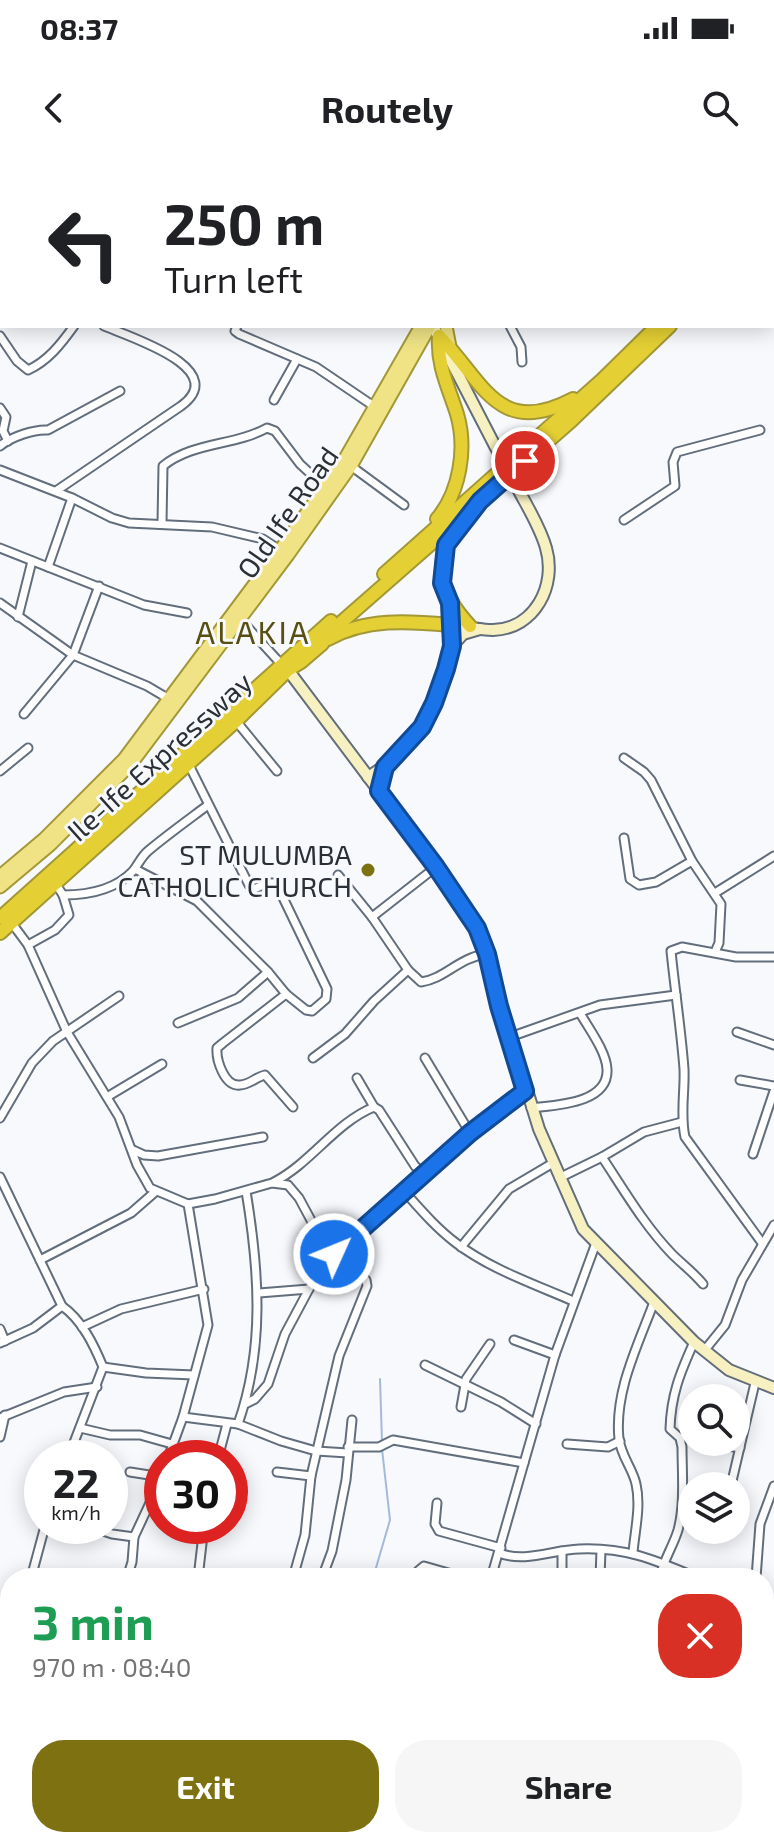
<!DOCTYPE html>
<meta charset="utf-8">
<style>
body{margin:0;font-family:"Exo 2",sans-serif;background:#f6f6f6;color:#202124;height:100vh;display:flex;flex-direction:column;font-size:30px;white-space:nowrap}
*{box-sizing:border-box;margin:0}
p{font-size:26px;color:#757577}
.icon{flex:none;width:44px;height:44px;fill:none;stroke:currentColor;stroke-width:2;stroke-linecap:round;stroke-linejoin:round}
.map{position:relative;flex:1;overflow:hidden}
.drawer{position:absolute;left:0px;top:1408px;width:774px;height:280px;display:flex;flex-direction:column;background:#fff;border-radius:32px 32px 0 0;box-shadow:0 4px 20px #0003}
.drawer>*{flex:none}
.hud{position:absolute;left:0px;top:0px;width:774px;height:168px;box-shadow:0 4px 20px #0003;background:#fff;color:#202124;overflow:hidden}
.controls{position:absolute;left:678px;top:1224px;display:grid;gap:16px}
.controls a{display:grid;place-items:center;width:72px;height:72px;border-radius:50%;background:#fff;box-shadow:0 4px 20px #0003;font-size:40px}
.speed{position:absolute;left:24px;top:1280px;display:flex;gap:16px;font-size:40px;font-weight:700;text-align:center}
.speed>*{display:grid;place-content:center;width:104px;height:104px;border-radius:50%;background:#fff;box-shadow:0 4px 20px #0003;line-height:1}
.speed small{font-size:20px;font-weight:400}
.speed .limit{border:12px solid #d22;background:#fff;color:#111}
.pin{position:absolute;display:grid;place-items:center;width:68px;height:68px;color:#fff;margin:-34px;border:4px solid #fff;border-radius:50%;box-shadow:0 2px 8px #0007}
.me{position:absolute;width:88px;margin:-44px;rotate:46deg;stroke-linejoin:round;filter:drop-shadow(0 0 6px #0008)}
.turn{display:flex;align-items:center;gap:28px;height:168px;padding:0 32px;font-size:36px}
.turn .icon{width:104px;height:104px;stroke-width:2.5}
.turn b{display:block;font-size:56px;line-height:68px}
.round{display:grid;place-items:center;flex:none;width:84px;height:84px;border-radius:32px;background:#f6f6f6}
.summary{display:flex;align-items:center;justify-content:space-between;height:136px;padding:0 32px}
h1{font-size:48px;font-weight:700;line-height:60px;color:#1e9e55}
.button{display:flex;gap:16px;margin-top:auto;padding:16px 32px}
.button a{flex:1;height:92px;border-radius:32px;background:#7d7111;color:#fff;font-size:32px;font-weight:700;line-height:92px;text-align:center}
.button a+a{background:#f6f6f6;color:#202124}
.status{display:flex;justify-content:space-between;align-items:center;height:56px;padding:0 40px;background:#fff;direction:ltr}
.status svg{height:22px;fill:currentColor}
header{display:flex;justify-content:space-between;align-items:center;height:104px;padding:0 32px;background:#fff;font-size:36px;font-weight:700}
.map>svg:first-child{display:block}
</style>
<div class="status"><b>08:37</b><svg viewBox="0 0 49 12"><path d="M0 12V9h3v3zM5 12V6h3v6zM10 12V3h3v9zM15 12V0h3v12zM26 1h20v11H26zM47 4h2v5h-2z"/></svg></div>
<header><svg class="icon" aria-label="back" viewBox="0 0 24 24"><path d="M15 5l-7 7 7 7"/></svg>Routely<svg class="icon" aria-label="search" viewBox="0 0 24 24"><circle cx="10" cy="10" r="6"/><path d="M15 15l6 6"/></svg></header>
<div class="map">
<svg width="774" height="1688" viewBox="0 0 774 1688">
<rect width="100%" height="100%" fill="#f7f9fd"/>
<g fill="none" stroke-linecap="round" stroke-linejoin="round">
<g stroke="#a2badc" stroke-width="2">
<polyline points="380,1219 382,1282"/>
<polyline points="373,1418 390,1360 382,1289"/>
<polyline points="249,1688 250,1678"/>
</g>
<g stroke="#636e7c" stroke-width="11">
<g id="street">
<polyline points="595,2 596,0"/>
<polyline points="237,166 235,171 239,174 316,207 375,247"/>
<polyline points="510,166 521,187 522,202"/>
<path d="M0,176L17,201L28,210C48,201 61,184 74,166"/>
<polyline points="274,240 297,199"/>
<polyline points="0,248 6,257 3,271 8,281"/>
<path d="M0,286C11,277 34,269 48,270L120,231"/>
<polyline points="351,306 404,345"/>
<polyline points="0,310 72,338 112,358 129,363 212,367 263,379 280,390"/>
<path d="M56,331L181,246C232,209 130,177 104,166"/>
<polyline points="624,360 675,326 673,302 677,292 760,270"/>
<path d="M162,363L163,306C192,282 234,286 267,268L275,271L300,304L325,327"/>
<polyline points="0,388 144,445 187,453"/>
<polyline points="48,407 72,338"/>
<polyline points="0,443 73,495 147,526 169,539"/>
<polyline points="18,457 32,401"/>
<polyline points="240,459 282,505"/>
<polyline points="24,554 73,495 99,426"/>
<polyline points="236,561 277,611"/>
<polyline points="624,598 644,612 651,620 692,701 721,744 719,783 715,792"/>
<polyline points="0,611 28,588"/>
<polyline points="624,678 630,719 639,725 656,722 692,701"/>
<polyline points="135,709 197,741 268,812 286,834 306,850 312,851 326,839 327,829 276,723 268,723 254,729 249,725 188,603"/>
<path d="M338,715L372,757L408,810L421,822C445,819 459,797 487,794"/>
<polyline points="715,733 774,696"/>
<path d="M63,735C88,735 115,730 133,711C138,705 141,697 148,691C167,675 188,660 208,645"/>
<polyline points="372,757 436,707"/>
<polyline points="11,762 28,785 67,872 119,957 137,1005 150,1028 188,1044 208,1165 183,1257 168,1298"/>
<polyline points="28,785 55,770 69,755 63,735 55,723"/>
<path d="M286,834L223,883L217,888C216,901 225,927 240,925C249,925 256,917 265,915L293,947"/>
<polyline points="178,863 238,838 268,812"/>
<polyline points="737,872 774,885"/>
<polyline points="510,877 600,845 676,835"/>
<polyline points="313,898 345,874 374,841 408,810"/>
<polyline points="425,898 470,973"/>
<polyline points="357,918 374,947 379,950 415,1006 423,1013"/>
<polyline points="740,920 774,926"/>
<polyline points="107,937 162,904"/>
<path d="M531,948C555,945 609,944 607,909C606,891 589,869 580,853"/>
<polyline points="0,958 32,903 53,881 119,836"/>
<polyline points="133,990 144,995 158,996 263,977"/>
<polyline points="753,994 774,931"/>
<path d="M602,997C624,1030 644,1065 672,1094C682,1104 693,1112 703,1124"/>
<path d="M0,1017L62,1146C82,1160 94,1185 103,1207L68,1298"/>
<polyline points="559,1018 602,997 644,972 682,962"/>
<path d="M274,1022C311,1003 335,963 374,947"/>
<path d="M403,1030C420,1049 436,1068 456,1083C490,1109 534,1124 573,1141"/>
<polyline points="188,1044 215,1039 272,1023 288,1025 299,1038 320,1077 343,1084"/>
<path d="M762,1083L685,977C680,955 685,931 684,909C681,869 675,831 671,791L682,787L736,797H774"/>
<polyline points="461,1087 509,1029 553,1003"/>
<polyline points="40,1100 131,1053 155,1032"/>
<polyline points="259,1133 309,1129"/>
<polyline points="82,1167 121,1149 204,1129"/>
<polyline points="0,1169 5,1181"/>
<polyline points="514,1180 555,1195"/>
<polyline points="0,1183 33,1168 62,1146"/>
<polyline points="704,1191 725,1165 742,1120 774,1065"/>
<polyline points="425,1205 501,1242 536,1264"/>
<polyline points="103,1207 146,1213 194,1215"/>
<polyline points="245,1244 255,1239 268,1224 285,1174 317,1114 343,1084 470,973 525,931"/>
<polyline points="461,1247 466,1219 490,1184"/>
<polyline points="183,1257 238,1264 281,1281 316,1291 348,1293"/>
<polyline points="0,1258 64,1232 97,1227"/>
<path d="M238,1264C265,1187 259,1110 246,1031"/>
<polyline points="80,1268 110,1275 140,1275 172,1284"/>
<polyline points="0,1277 5,1255"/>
<polyline points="706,1282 740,1288"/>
<polyline points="567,1284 608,1287 620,1281"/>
<polyline points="348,1287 379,1287 393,1280 524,1303"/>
<polyline points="218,1298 227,1264"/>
<polyline points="130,1312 162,1317"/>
<polyline points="277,1312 311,1316"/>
<polyline points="732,1321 755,1223"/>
<polyline points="437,1343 435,1364 439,1371 501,1388"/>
<polyline points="88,1366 112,1374 134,1377"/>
<path d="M633,1392C635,1370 641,1346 636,1324C633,1309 621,1296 619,1279C614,1232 638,1185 654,1142"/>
<path d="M499,1393C525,1403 552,1390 579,1389C626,1387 655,1400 698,1418"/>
<polyline points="31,1418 45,1366"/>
<polyline points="127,1418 132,1402 134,1377 162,1317"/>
<polyline points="198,1418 204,1366"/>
<polyline points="293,1418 305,1375 311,1316 339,1196 367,1126 366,1120 334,1094"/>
<polyline points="322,1418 332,1391 346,1320 352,1260"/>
<polyline points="416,1418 418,1411 424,1406 466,1418"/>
<polyline points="491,1418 555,1195 596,1083"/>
<polyline points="562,1418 562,1391"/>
<polyline points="600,1418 601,1390"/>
<path d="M660,1418C663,1400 673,1387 678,1370C685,1344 682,1313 682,1287L680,1278L670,1269C671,1235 680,1213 694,1182"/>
<polyline points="756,1418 760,1364 774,1326"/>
<polyline points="0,1446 10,1449"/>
<polyline points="0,1521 10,1522"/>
<polyline points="764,1582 774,1574"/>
<polyline points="764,1655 774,1650"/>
<polyline points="0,1659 10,1677"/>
<polyline points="11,1678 17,1688"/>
<polyline points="132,1678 136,1688"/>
<polyline points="175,1678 182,1686 188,1686 197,1678"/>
<polyline points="337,1678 406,1688"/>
<polyline points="509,1678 529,1688"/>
<polyline points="570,1678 597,1688"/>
<polyline points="671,1678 675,1688"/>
<polyline points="61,1688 80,1678"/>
<polyline points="465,1688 466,1678"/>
<polyline points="533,1688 535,1678"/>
</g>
</g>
<g stroke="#636e7c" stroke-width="14">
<g id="secondary">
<polyline points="0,39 2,39"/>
<polyline points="0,51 2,51"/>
<polyline points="433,166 495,286"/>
<polyline points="452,486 463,474 480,469"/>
<polyline points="288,510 436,707 477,768 539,969 583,1069 694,1182 729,1210 774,1228"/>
<path d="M368,617C418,587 456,524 450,465C464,466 479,470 493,470C535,469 557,425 546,388C540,366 526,345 516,325"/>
</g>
</g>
<g stroke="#a39835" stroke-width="15">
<g id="primary">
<polyline points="493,2 496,0"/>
<polyline points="511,2 512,0"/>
<polyline points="446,166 450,187"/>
<polyline points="0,716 44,679 124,599 280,390 343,302 421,166"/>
<polyline points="0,727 50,685 131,604 288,395 351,306 430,166"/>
</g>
</g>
<g stroke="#a39835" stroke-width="16">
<g id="highway">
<polyline points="772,28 774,25"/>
<polyline points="772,45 774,42"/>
<path d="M439,176C483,221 498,279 573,239"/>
<path d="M437,359C460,332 467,288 457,254C448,226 437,205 439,176"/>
<path d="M458,366C431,405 440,434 470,466"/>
<polyline points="384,414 602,220 657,166"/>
<path d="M328,479C366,458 408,461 450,465V443"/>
<polyline points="0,758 331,461"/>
<polyline points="0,773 236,561 288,510 301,502 322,484 328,474 571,261 670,166"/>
</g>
</g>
<use href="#street" stroke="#fff" stroke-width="7"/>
<use href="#secondary" stroke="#f7f1c2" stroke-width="10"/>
<use href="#primary" stroke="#efe385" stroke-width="11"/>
<use href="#highway" stroke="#e4d034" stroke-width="12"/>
<g stroke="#636e7c" stroke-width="14" stroke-linecap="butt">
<polyline id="secondary-bridge" points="495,286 516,325"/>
</g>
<use href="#secondary-bridge" stroke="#f7f1c2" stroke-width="10"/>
</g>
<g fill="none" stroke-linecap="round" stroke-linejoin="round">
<g stroke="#114b97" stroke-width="20">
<polyline id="route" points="334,1094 470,973 525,931 499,846 487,794 477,768 436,707 379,631 385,607 422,567 434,543 446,509 452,486 450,443 442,423 446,385 480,341 525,301"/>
</g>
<use href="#route" stroke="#1a73e8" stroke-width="14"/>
</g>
<circle fill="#7d7111" stroke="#f7f9fd" stroke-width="3" cx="368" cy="710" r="8"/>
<g text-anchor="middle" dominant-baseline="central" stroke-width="6" stroke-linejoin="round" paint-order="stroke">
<g font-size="28" fill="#2b3036" stroke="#f7f9fd">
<text transform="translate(287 352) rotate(-55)">Old Ife Road</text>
<text transform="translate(159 596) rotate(-42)">Ile-Ife Expressway</text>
</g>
<g font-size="28" fill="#2b3036" stroke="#f7f9fd" text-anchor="end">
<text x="352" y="694">ST MULUMBA<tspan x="352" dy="32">CATHOLIC CHURCH</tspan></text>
</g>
<g font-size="32" letter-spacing="2" fill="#585012" stroke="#f7f9fd">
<text x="253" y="471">ALAKIA</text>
</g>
</g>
</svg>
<div class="controls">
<a><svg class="icon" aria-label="search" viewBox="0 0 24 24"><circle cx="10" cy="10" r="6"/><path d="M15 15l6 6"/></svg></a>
<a><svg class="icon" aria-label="layers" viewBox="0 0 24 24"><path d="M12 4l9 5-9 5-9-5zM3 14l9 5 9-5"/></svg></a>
</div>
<div class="speed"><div>22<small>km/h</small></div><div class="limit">30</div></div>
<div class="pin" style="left:525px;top:301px;background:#d93025"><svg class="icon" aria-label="arrive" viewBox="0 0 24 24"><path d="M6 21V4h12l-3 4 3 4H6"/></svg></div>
<svg class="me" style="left:334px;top:1094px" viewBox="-20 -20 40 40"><circle r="17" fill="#1a73e8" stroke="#fff" stroke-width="3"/><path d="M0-11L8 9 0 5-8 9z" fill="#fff"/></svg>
<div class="hud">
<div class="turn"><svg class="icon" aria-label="left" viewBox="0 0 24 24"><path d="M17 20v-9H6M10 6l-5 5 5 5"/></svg><div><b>250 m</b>Turn left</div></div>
</div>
<section class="drawer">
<div class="summary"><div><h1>3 min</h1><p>970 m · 08:40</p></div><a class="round" style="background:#d93025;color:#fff"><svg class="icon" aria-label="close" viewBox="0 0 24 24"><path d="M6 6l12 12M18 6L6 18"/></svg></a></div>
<div class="button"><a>Exit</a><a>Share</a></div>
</section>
</div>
